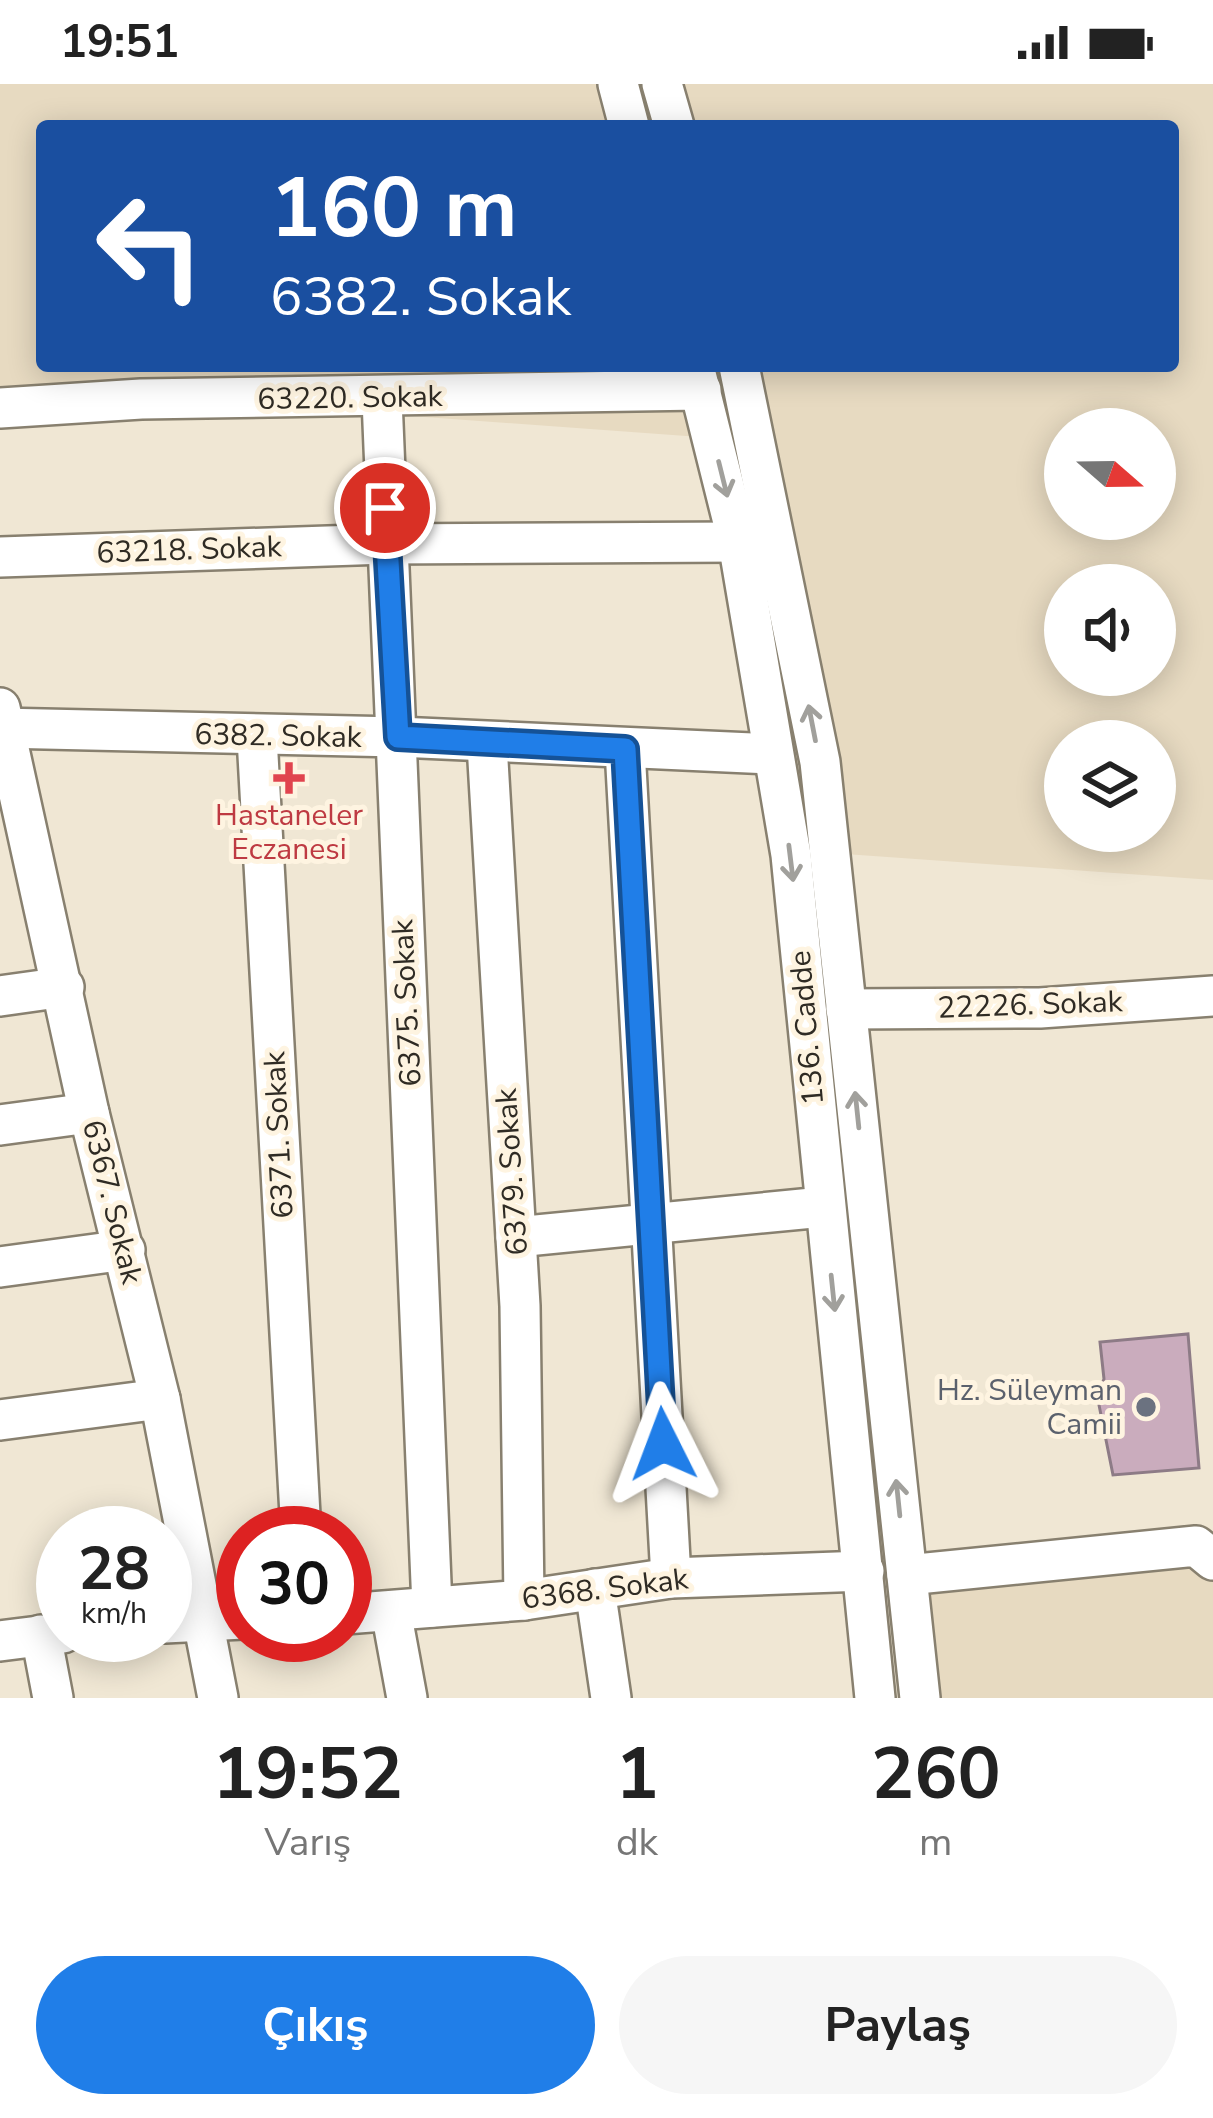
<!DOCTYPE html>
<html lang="tr">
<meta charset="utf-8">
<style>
body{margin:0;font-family:"Nunito Sans",sans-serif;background:#f6f6f6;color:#222;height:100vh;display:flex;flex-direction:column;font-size:45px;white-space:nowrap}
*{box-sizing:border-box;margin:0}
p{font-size:39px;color:#767676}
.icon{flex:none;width:66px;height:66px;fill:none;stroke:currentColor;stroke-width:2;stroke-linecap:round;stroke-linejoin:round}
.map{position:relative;height:1614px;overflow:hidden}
.sheet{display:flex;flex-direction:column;background:#fff;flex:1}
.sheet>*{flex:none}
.guide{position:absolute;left:36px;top:36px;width:1143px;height:252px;border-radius:12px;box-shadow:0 6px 30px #0003;background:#1a4fa0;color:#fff;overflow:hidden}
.needle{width:78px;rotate:110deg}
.tools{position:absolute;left:1044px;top:324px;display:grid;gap:24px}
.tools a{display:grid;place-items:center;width:132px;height:132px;border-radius:50%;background:#fff;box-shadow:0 6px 30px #0003;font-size:60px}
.speed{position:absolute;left:36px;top:1422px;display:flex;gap:24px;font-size:60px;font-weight:700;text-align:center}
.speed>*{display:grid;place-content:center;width:156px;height:156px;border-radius:50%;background:#fff;box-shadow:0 6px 30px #0003;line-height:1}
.speed small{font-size:30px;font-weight:400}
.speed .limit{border:18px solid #d22;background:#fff;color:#111}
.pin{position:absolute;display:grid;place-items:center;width:102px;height:102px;color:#fff;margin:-51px;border:6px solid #fff;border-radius:50%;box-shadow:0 3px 12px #0007}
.me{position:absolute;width:132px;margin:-66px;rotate:357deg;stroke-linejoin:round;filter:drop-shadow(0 0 9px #0008)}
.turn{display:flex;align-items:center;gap:42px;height:252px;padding:0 36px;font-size:54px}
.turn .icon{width:156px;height:156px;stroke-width:2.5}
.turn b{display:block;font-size:84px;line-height:102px}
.eta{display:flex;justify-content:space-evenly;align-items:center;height:204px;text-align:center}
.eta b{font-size:72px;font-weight:700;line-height:84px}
.primary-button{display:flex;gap:24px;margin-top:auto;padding:24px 36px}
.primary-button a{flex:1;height:138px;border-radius:72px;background:#207ee8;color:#fff;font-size:48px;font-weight:700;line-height:138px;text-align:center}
.primary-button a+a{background:#f6f6f6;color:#222}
.status{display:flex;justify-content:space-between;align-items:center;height:84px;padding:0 60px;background:#fff;direction:ltr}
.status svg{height:33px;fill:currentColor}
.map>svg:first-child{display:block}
</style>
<div class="status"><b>19:51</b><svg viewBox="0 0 49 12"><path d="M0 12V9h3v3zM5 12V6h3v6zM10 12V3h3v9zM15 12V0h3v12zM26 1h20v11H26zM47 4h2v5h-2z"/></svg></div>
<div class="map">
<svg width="1213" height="1614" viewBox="0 0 1213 1614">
<rect width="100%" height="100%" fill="#f0e7d4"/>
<g fill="#e7dac1" fill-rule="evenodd">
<path d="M0,0H1213V796L845,770L741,356L0,302ZM42,42H1173V282H42ZM1065,345H1155V435H1065ZM1065,501H1155V591H1065ZM1065,657H1155V747H1065Z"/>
<polygon points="1213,1464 1213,1614 900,1614 889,1493"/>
</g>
<polygon fill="#caacbd" stroke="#8d7b86" stroke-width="3" points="1188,1250 1199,1384 1113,1391 1097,1311 1104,1295 1100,1258"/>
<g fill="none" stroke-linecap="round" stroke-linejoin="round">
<g stroke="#88806f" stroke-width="44">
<g id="minor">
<polyline points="618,0 629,42"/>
<polyline points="662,0 674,42"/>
<polyline points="694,282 738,458 791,771 875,1614"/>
<polyline points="739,282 820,678 920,1614"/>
<polyline points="382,315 432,1523"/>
<polyline points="0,324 141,315 701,306"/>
<polyline points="0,473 386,460 738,458"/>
<polyline points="0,624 89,1029 160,1315 218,1614"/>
<polyline points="0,644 398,653 772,670"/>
<polyline points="257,653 301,1449"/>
<polyline points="487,660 520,1222 524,1516"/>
<polyline points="625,665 671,1494"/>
<polyline points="0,912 64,903"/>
<polyline points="846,925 1040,924 1213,912"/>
<polyline points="0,1041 89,1029"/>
<polyline points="516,1153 823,1123"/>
<polyline points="0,1183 125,1166"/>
<polyline points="0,1336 160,1315"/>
<polyline points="907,1491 1196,1462 1213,1476"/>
<polyline points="595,1505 611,1614"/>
<polyline points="391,1527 407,1614"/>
<polyline points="345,1530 524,1516 671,1494 864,1487"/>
<polyline points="165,1539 243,1535"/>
<polyline points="41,1551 53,1614"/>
<polyline points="0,1557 63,1549"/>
</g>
</g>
<use href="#minor" stroke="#fff" stroke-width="39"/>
</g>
<defs><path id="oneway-shaft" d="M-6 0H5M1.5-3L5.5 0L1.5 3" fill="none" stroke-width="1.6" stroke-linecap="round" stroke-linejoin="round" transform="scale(3)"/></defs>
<g stroke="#a1a09c">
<use href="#oneway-shaft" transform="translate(723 395) rotate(76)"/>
<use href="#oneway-shaft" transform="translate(812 639) rotate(-101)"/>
<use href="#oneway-shaft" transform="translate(791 779) rotate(83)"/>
<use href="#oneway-shaft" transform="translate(857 1026) rotate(-96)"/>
<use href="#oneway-shaft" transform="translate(833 1209) rotate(84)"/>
<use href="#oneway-shaft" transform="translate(898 1414) rotate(-96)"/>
</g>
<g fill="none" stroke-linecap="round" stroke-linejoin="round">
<g stroke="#155297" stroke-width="30">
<polyline id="route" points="385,424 398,653 625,665 663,1360"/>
</g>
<use href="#route" stroke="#207ee8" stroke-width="21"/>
</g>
<path fill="#e0444e" stroke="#fef4e1" stroke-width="4.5" d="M283 676h12v12h12v12h-12v12h-12v-12h-12v-12h12z"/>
<circle fill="#6b7280" stroke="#fef4e1" stroke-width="4.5" cx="1146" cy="1323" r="12"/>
<g text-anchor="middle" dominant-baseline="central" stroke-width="10" stroke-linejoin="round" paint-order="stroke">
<g font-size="30" fill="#2f2b24" stroke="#fef4e1">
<text transform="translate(350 314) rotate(-1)">63220. Sokak</text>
<text transform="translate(189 466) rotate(-2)">63218. Sokak</text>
<text transform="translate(278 652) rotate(1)">6382. Sokak</text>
<text transform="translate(407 919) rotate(-93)">6375. Sokak</text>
<text transform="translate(1030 921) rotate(-2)">22226. Sokak</text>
<text transform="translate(807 944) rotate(-95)">136. Cadde</text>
<text transform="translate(279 1051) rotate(-93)">6371. Sokak</text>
<text transform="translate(512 1088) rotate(-94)">6379. Sokak</text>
<text transform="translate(112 1118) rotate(76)">6367. Sokak</text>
<text transform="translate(605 1505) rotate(-7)">6368. Sokak</text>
</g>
<g font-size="30" fill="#be3a42" stroke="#fef4e1">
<text x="289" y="731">Hastaneler<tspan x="289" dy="34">Eczanesi</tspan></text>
</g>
<g font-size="30" fill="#5b616d" stroke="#fef4e1" text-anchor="end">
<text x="1122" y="1306">Hz. Süleyman<tspan x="1122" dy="34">Camii</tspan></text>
</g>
</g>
</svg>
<div class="tools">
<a><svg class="needle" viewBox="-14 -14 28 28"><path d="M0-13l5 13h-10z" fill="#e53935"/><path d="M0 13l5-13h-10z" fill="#767676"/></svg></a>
<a><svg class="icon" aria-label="sound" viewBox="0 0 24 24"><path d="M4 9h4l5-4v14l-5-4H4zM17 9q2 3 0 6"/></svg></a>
<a><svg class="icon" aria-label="layers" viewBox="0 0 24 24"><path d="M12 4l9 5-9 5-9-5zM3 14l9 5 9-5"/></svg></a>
</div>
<div class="speed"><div>28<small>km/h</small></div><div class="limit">30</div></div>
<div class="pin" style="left:385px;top:424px;background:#d93025"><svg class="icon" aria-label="arrive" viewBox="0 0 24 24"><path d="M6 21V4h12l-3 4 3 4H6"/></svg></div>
<svg class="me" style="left:663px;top:1360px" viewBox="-20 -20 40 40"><path d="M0-17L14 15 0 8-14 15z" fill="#207ee8" stroke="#fff" stroke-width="4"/></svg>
<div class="guide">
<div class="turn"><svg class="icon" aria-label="left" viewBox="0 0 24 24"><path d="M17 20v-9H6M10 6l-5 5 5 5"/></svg><div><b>160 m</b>6382. Sokak</div></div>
</div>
</div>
<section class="sheet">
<div class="eta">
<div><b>19:52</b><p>Varış</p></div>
<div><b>1</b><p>dk</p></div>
<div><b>260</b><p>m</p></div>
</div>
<div class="primary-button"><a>Çıkış</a><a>Paylaş</a></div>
</section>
